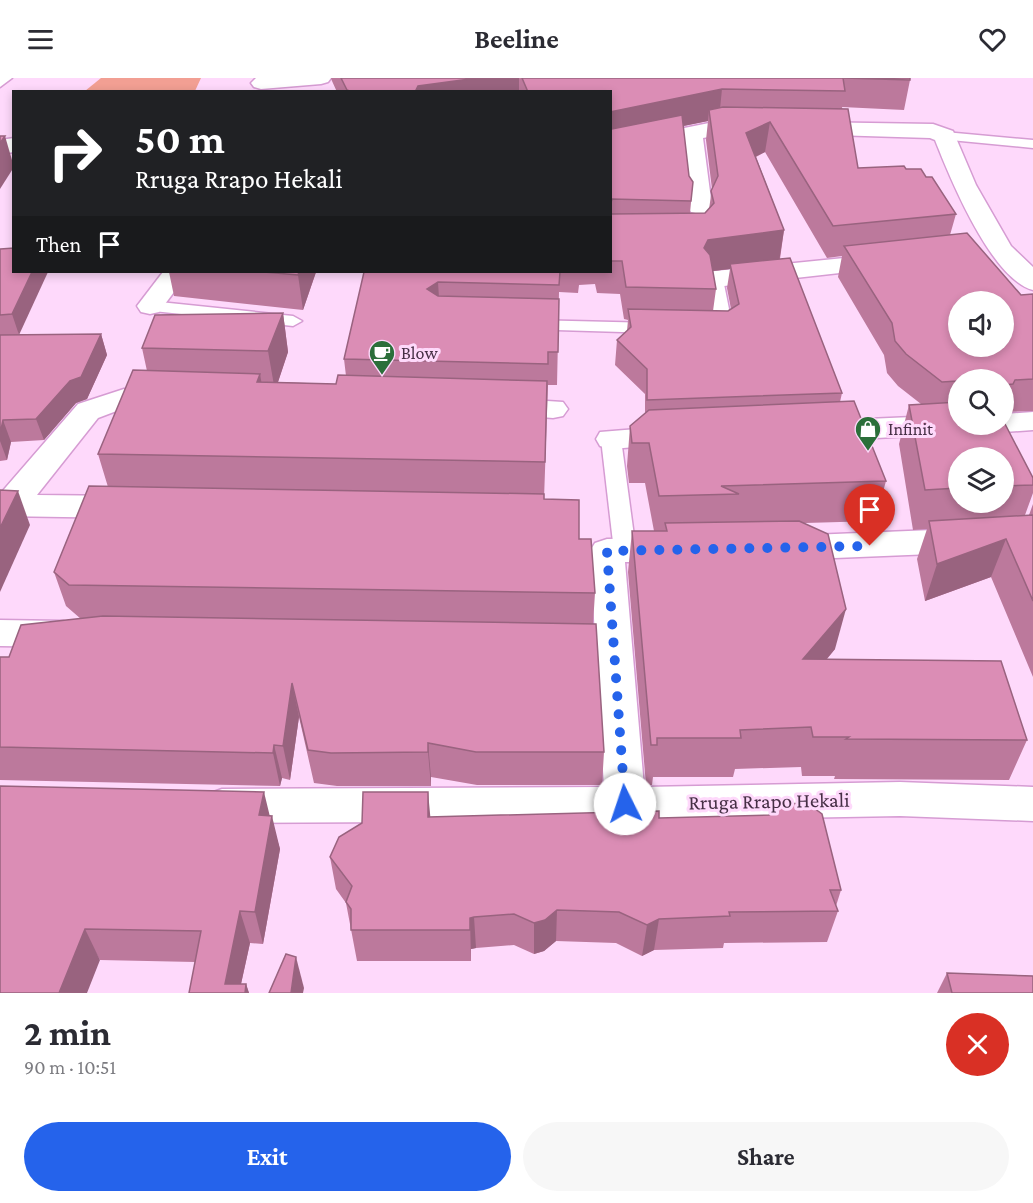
<!DOCTYPE html>
<meta charset="utf-8">
<style>
body{margin:0;font-family:"Crimson Pro",serif;background:#f7f7f7;color:#2b2b33;height:100vh;display:flex;flex-direction:column;font-size:22px;white-space:nowrap}
*{box-sizing:border-box;margin:0}
p{font-size:20px;color:#7c7c81}
.icon{flex:none;width:33px;height:33px;fill:none;stroke:currentColor;stroke-width:2;stroke-linecap:round;stroke-linejoin:round}
.map{position:relative;height:915px;overflow:hidden}
.side{display:flex;flex-direction:column;background:#fff;flex:1}
.side>*{flex:none}
.guide{position:absolute;left:12px;top:12px;width:600px;height:183px;border-radius:0px;box-shadow:0 3px 9px #0003;background:#202124;color:#fff;overflow:hidden}
.controls{position:absolute;left:948px;top:213px;display:grid;gap:12px}
.controls a{display:grid;place-items:center;width:66px;height:66px;border-radius:50%;background:#fff;box-shadow:0 3px 9px #0003;font-size:30px}
.pin{position:absolute;display:grid;place-items:center;width:51px;height:51px;color:#fff;margin:-62px -26px;border-radius:50% 50% 50% 0;rotate:-45deg;box-shadow:0 0 6px #0007}
.pin .icon{rotate:45deg}
.me{position:absolute;width:66px;margin:-33px;rotate:356deg;stroke-linejoin:round;filter:drop-shadow(0 0 4px #0008)}
.turn{display:flex;align-items:center;gap:21px;height:126px;padding:0 24px;font-size:27px}
.turn .icon{width:78px;height:78px;stroke-width:2.5}
.turn b{display:block;font-size:42px;line-height:51px}
.then{display:flex;align-items:center;height:57px;padding:0 24px;background:#0003;gap:12px;font-size:22px}
.round{display:grid;place-items:center;flex:none;width:63px;height:63px;border-radius:32px;background:#f7f7f7}
.overview{display:flex;align-items:center;justify-content:space-between;height:102px;padding:0 24px}
h1{font-size:36px;font-weight:700;line-height:45px}
.action{display:flex;gap:12px;margin-top:auto;padding:12px 24px}
.action a{flex:1;height:69px;border-radius:36px;background:#2563eb;color:#fff;font-size:24px;font-weight:700;line-height:69px;text-align:center}
.action a+a{background:#f7f7f7;color:#2b2b33}
header{display:flex;justify-content:space-between;align-items:center;height:78px;padding:0 24px;background:#fff;font-size:27px;font-weight:700}
.map>svg:first-child{display:block}
</style>
<header><svg class="icon" aria-label="menu" viewBox="0 0 24 24"><path d="M4 6h16M4 12h16M4 18h16"/></svg>Beeline<svg class="icon" aria-label="heart" viewBox="0 0 24 24"><path d="M12 20l-8-8c-3-5 5-10 8-4 3-6 11-1 8 4z"/></svg></header>
<div class="map">
<svg width="1033" height="915" viewBox="0 0 1033 915">
<rect width="100%" height="100%" fill="#fed9fb"/>
<polygon fill="#f29f93" points="101,0 201,0 195,13 85,13"/>
<g fill="none" stroke-linecap="round" stroke-linejoin="round">
<g stroke="#d69cd3" stroke-width="3">
<g id="lane">
<polygon points="0,0 12,0 0,9"/>
<polygon points="945,54 1033,62 1033,70 940,61 938,58"/>
<polygon points="715,196 723,201 733,251 724,256 707,255 704,251 707,247 714,246 707,201"/>
<polygon points="150,223 293,238 302,243 293,248 144,232 141,228 144,224"/>
<polygon points="530,242 655,245 664,250 655,255 524,251 521,247"/>
<polygon points="611,355 618,357 621,361 636,473 633,478 625,480 617,478 614,473 601,361 604,357"/>
</g>
</g>
<g stroke="#d69cd3" stroke-width="3">
<g id="street">
<polygon points="331,0 328,4 321,6 261,11 254,9 251,5 256,0"/>
<path d="M719,43L758,45L761,50L758,55C740,59 721,56 703,60L712,129L709,134L700,136L691,134L688,129L681,64L610,79V65Z"/>
<path d="M808,44L933,46L953,53L976,107L1011,168L1033,189V212C991,201 950,100 935,62L930,60L800,56L797,51L800,46Z"/>
<polygon points="14,60 14,74 0,76 0,62"/>
<polygon points="884,176 893,179 897,184 893,189 715,209 706,207 702,201 706,195 715,193"/>
<polygon points="163,194 189,194 159,234 150,236 141,234 137,228"/>
<polygon points="124,311 174,315 179,321 174,327 164,330 127,329 98,340 37,417 126,418 137,421 142,429 137,437 126,440 0,438 0,416 78,326"/>
<polygon points="501,320 563,324 568,331 563,338 553,340 491,335 486,329 491,323"/>
<polygon points="1033,334 1033,352 1004,354 993,352 990,346 1004,346 1004,336"/>
<polygon points="958,337 958,346 984,346 980,353 969,355 821,363 810,360 806,353 810,346 821,343"/>
<polygon points="674,348 685,351 689,358 685,365 611,371 600,368 596,361 600,354"/>
<polygon points="1033,448 1033,472 786,482 774,478 769,470 774,462 786,458"/>
<polygon points="674,460 686,464 691,472 686,480 674,484 625,484 644,709 900,704 1033,709 1033,743 900,738 625,743 222,745 208,740 202,728 208,716 222,711 604,709 590,473 595,465 607,461"/>
<polygon points="0,542 63,543 76,547 81,556 76,565 63,569 0,568"/>
</g>
</g>
<use href="#lane" fill="#fff" fill-rule="evenodd"/>
<use href="#street" fill="#fff" fill-rule="evenodd"/>
</g>
<g fill="#bc799c" fill-rule="evenodd">
<path d="M331,0H910V2L904,32L842,29L858,90L906,91L926,99L956,136L950,157L1021,217L1033,216V333L1004,334V302H958V346L1033,400V415L1025,437H1029L1033,426V599L991,499L925,523L917,481L927,451L913,452L899,366L909,327L921,326L898,308L887,295L884,277L838,199L842,178L827,180L765,74L756,79L784,152L780,181L842,315L840,324L886,403L875,443L805,445L835,571L827,581L1027,662L1009,702L834,701L835,698H802L801,689L735,691L733,699H653L652,707H646L628,494L632,453H654L645,405H629L627,388L630,348L645,336V316L615,287L617,262L627,253L628,242L624,241L620,216L597,215L595,206L579,207L578,215L559,214L557,307H548L544,421L579,461L595,515L593,546L604,674L602,707H477L431,699V708H337L314,705L299,639L290,702L282,700L280,708L0,702V579H9L81,541L66,528L54,494L108,409L98,376L147,293L142,270L283,235L288,274L278,304L336,306L346,298L344,281L364,194H610V14H337L332,3ZM708,43L706,62L712,111L709,131L705,135H690L693,104L689,98L683,48ZM730,191L727,210L731,231L728,233H713L716,211L713,193ZM958,380H1004V424H958Z"/>
<polygon points="0,171 19,256 101,256 107,277 87,321 76,325 44,362 11,364 7,382 0,383"/>
<polygon points="169,194 316,194 303,232 174,218"/>
<polygon points="0,708 270,738 280,771 263,866 250,865 241,906 246,906 249,915 189,915 195,884 100,882"/>
<polygon points="430,739 659,740 841,812 836,828 838,833 827,864 724,865 723,870 654,872 642,878 616,865 556,863 544,873 534,876 514,867 476,870 471,871 471,883 357,883 346,825 336,811 330,779"/>
<polygon points="947,895 1033,915 937,915"/>
</g>
<g fill="#99637f">
<polygon points="477,0 519,0 519,14 415,14 418,8"/>
<polygon points="722,11 719,41 709,32 708,43 610,63 610,34"/>
<polygon points="770,44 765,74 742,85 746,55"/>
<polygon points="5,58 14,89 0,111 0,65"/>
<polygon points="784,152 779,184 730,186 730,191 704,194 704,170 708,162"/>
<polygon points="32,194 48,194 19,257 12,236"/>
<polygon points="299,194 316,194 303,232 298,197"/>
<polygon points="438,204 440,237 427,211"/>
<polygon points="283,235 288,274 275,313 268,273"/>
<polygon points="101,256 107,277 87,321 76,325 44,362 36,341"/>
<polygon points="260,296 267,335 257,304"/>
<polygon points="3,342 11,364 7,382 0,363 0,356"/>
<polygon points="18,413 30,447 0,514 0,450"/>
<polygon points="1006,461 991,499 925,523 937,486"/>
<polygon points="846,531 835,571 793,621 803,581"/>
<polygon points="292,605 299,639 290,702 283,668"/>
<polygon points="428,665 431,699 431,708 428,674"/>
<polygon points="274,667 282,700 280,708 273,675"/>
<polygon points="264,714 271,743 272,738 280,771 263,866 255,834 259,737"/>
<polygon points="428,714 431,746 428,739"/>
<polygon points="557,832 556,863 544,873 534,876 534,845"/>
<polygon points="240,833 250,865 239,915 225,906"/>
<polygon points="474,839 476,870 471,871 471,883 470,840"/>
<polygon points="659,841 654,872 642,878 647,847"/>
<polygon points="85,851 100,882 87,915 59,915"/>
<polygon points="296,879 304,910 303,915 291,915"/>
<polygon points="246,906 249,915 245,915"/>
</g>
<g fill="#db8db5" stroke="#99637f" stroke-width="1.5" fill-rule="evenodd">
<polygon points="341,0 477,0 418,8 415,14 352,14 347,12"/>
<polygon points="522,0 843,0 845,13 722,11 610,34 610,14 528,14"/>
<polygon points="844,0 910,0 910,2"/>
<polygon points="723,29 848,31 858,90 904,88 906,91 921,91 926,99 932,99 956,136 833,148 770,44 746,55 784,152 708,162 704,170 710,177 716,211 626,209 622,183 610,183 610,134 612,136 705,135 714,125 711,113 718,98 709,32"/>
<polygon points="682,37 689,98 693,104 691,123 612,121 610,128 610,50 612,51"/>
<polygon points="0,58 5,58 0,65"/>
<path d="M967,155L1021,217L1033,216V301L1015,302L1013,306L1004,307V302H958V303L942,304L906,276L895,263L892,245L844,168ZM958,224H1004V268H958Z"/>
<polygon points="14,170 14,194 32,194 12,236 0,237 0,171"/>
<polygon points="790,180 842,315 647,322 647,291 617,262 631,249 628,231 728,233 739,226 730,186"/>
<polygon points="264,194 299,194 298,197"/>
<polygon points="364,194 560,194 559,207 438,204 427,211 438,218 559,221 558,274 548,274 548,286 344,281"/>
<polygon points="283,235 268,273 142,270 155,237"/>
<polygon points="101,256 81,299 70,303 36,341 3,342 0,356 0,257"/>
<polygon points="133,292 260,296 257,304 336,306 338,297 547,303 545,384 98,376"/>
<polygon points="854,323 886,403 721,408 739,416 659,418 649,365 632,365 630,348 649,332"/>
<polygon points="958,324 958,346 1004,346 1004,344 1033,400 1033,407 1004,408 1004,380 958,380 958,410 925,412 909,327"/>
<polygon points="89,408 544,416 544,421 579,422 579,461 591,461 595,515 69,507 54,494"/>
<polygon points="0,412 18,413 0,450"/>
<polygon points="1033,437 1033,523 1006,461 937,486 929,443"/>
<polygon points="799,443 828,456 846,531 803,581 1001,583 1027,662 846,661 849,659 813,659 811,649 740,652 741,660 657,660 657,667 651,667 632,453 667,453 665,445"/>
<polygon points="103,538 596,546 604,674 476,674 428,665 428,674 331,675 308,672 292,605 283,668 274,667 273,675 0,669 0,579 9,579 21,547"/>
<polygon points="0,708 264,714 259,737 272,738 255,834 240,833 225,906 246,906 245,915 189,915 201,853 85,851 59,915 0,915"/>
<polygon points="363,714 428,714 428,739 659,733 659,740 769,737 781,726 807,725 822,736 841,812 830,812 838,833 729,834 730,838 659,841 647,847 619,834 557,832 545,842 534,845 514,836 474,839 470,840 470,852 351,852 351,831 346,824 352,808 330,779 339,759 362,745"/>
<polygon points="286,876 296,879 291,915 269,915"/>
<polygon points="947,895 1033,898 1033,915 952,915"/>
</g>
<g fill="none" stroke-linecap="round" stroke-linejoin="round">
<polyline stroke="#2563eb" stroke-width="10" stroke-dasharray="0 18" points="625,726 607,473 870,468"/>
</g>
<defs>
<g id="cafe-pin" transform="scale(1.35)"><path d="M0 17L-7.5 6A9.5 9.5 0 1 1 7.5 6Z" fill="#2b6f3a" stroke="#fed9fb"/><path d="M-5.5-4.5H6V0H3Q3 3.5 0 3.5H-2.5Q-5.5 3.5-5.5 0ZM3-3.2v2h1.7v-2ZM-6 4.5H4V6H-6Z" fill="#fff"/></g>
<g id="shop-pin" transform="scale(1.35)"><path d="M0 17L-7.5 6A9.5 9.5 0 1 1 7.5 6Z" fill="#2b6f3a" stroke="#fed9fb"/><path d="M-5-2.5h2.3a2.7 3.5 0 0 1 5.4 0H5L5.5 6h-11ZM-1.5-2.5h3a1.5 2.3 0 0 0-3 0Z" fill="#fff"/></g>
</defs>
<g fill-rule="evenodd">
<use href="#cafe-pin" x="382" y="275"/>
<use href="#shop-pin" x="868" y="351"/>
</g>
<g text-anchor="middle" dominant-baseline="central" stroke-width="6" stroke-linejoin="round" paint-order="stroke">
<g font-size="18" fill="#462f45" stroke="#fed9fb" text-anchor="start">
<text x="401" y="275">Blow</text>
<text x="888" y="351">Infinit</text>
</g>
<g font-size="21" fill="#462f45" stroke="#fed9fb">
<text transform="translate(769 723) rotate(-1)">Rruga Rrapo Hekali</text>
</g>
</g>
</svg>
<div class="controls">
<a><svg class="icon" aria-label="sound" viewBox="0 0 24 24"><path d="M4 9h4l5-4v14l-5-4H4zM17 9q2 3 0 6"/></svg></a>
<a><svg class="icon" aria-label="search" viewBox="0 0 24 24"><circle cx="10" cy="10" r="6"/><path d="M15 15l6 6"/></svg></a>
<a><svg class="icon" aria-label="layers" viewBox="0 0 24 24"><path d="M12 4l9 5-9 5-9-5zM3 14l9 5 9-5"/></svg></a>
</div>
<div class="pin" style="left:870px;top:468px;background:#d93025"><svg class="icon" aria-label="arrive" viewBox="0 0 24 24"><path d="M6 21V4h12l-3 4 3 4H6"/></svg></div>
<svg class="me" style="left:625px;top:726px" viewBox="-20 -20 40 40"><circle r="19" fill="#fff"/><path d="M0-13L10 11 0 6-10 11z" fill="#2563eb"/></svg>
<div class="guide">
<div class="turn"><svg class="icon" aria-label="right" viewBox="0 0 24 24"><path d="M7 20v-9h11M14 6l5 5-5 5"/></svg><div><b>50 m</b>Rruga Rrapo Hekali</div></div>
<div class="then">Then<svg class="icon" aria-label="arrive" viewBox="0 0 24 24"><path d="M6 21V4h12l-3 4 3 4H6"/></svg></div>
</div>
</div>
<section class="side">
<div class="overview"><div><h1>2 min</h1><p>90 m · 10:51</p></div><a class="round" style="background:#d93025;color:#fff"><svg class="icon" aria-label="close" viewBox="0 0 24 24"><path d="M6 6l12 12M18 6L6 18"/></svg></a></div>
<div class="action"><a>Exit</a><a>Share</a></div>
</section>
